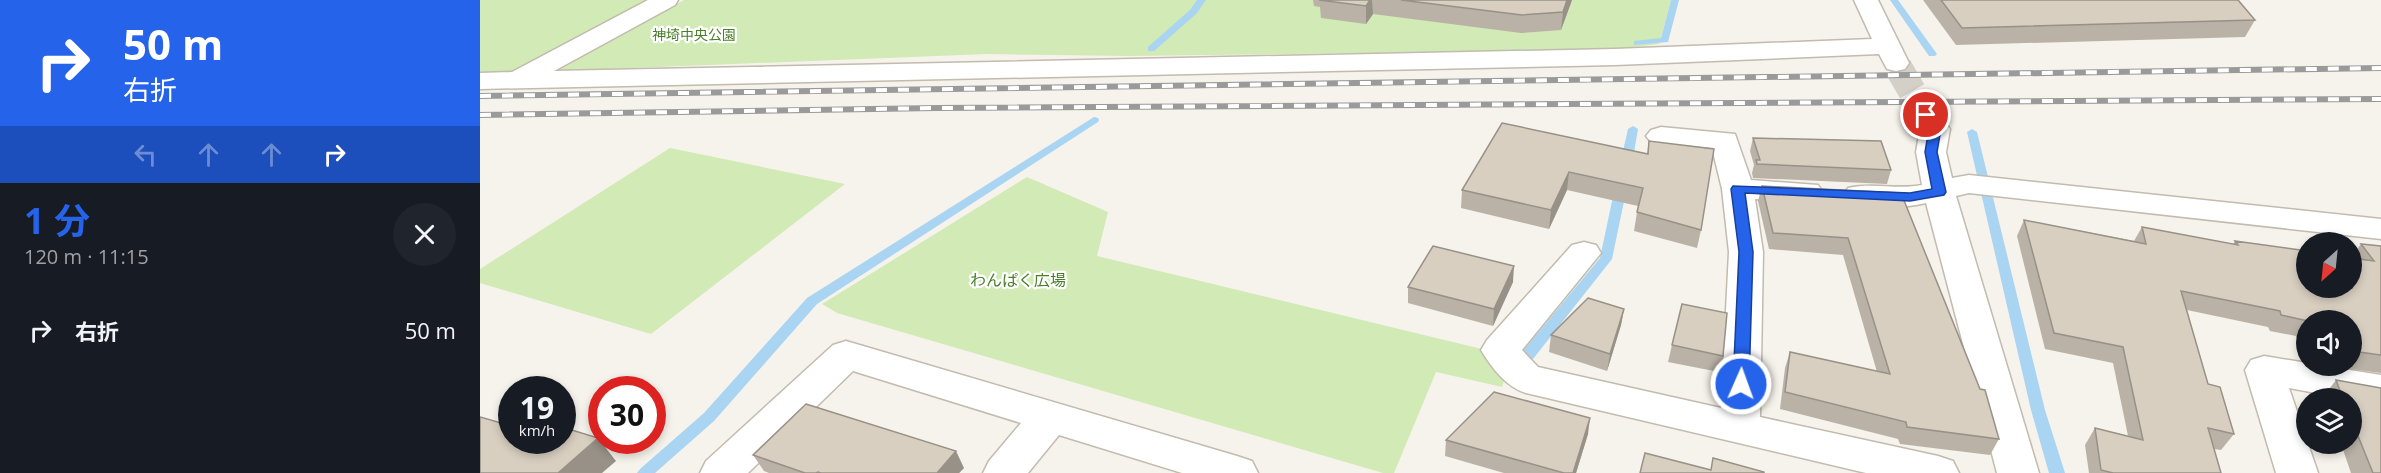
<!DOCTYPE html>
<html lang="ja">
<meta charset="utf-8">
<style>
body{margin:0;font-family:"Open Sans","Noto Sans JP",sans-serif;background:#20242c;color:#f1f3f6;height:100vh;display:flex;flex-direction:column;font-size:22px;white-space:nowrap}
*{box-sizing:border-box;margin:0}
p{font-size:20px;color:#9ea1a6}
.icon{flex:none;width:33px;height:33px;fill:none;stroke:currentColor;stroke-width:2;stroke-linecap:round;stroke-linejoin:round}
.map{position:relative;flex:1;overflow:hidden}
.details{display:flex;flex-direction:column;background:#171b24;width:480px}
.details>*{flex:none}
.hud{background:#2563eb;color:#fff;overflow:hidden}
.needle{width:39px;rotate:207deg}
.buttons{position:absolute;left:1816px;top:232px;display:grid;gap:12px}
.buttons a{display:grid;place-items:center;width:66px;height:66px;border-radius:50%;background:#171b24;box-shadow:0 3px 9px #0003;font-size:30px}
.speed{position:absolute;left:18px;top:376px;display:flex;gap:12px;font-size:30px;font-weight:700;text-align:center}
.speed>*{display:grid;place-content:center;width:78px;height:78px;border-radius:50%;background:#171b24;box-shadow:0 3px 9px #0003;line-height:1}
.speed small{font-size:15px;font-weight:400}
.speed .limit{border:9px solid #d22;background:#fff;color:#111}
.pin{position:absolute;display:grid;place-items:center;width:51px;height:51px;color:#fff;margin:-26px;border:3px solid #fff;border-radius:50%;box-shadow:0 2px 6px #0007}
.me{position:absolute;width:66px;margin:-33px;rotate:2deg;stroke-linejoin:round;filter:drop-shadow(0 0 4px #0008)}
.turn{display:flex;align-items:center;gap:21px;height:126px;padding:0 24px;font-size:27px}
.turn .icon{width:78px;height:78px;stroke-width:2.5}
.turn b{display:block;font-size:42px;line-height:51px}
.lanes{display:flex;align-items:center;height:57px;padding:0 24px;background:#0003;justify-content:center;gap:30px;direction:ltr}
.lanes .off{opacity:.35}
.round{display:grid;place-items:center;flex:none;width:63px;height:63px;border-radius:32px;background:#20242c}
.headline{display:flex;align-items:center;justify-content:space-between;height:102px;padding:0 24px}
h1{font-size:36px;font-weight:700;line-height:45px;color:#2563eb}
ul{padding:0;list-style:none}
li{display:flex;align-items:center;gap:18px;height:90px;padding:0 24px}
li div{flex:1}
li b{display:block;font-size:22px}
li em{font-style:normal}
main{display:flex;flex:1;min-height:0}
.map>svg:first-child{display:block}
</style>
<main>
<section class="details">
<div class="hud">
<div class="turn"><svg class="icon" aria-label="right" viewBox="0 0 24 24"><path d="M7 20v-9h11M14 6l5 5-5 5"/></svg><div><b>50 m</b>右折</div></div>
<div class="lanes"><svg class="icon off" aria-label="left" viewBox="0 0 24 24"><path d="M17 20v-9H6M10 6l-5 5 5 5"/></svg><svg class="icon off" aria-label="ahead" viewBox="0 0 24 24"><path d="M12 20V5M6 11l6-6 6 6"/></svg><svg class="icon off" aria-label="ahead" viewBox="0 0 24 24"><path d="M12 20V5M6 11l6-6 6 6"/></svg><svg class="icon" aria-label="right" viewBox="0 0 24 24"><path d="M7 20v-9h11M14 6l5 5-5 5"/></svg></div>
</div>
<div class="headline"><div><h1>1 分</h1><p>120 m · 11:15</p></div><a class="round"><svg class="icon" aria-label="close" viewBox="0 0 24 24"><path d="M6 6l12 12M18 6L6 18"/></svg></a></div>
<ul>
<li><svg class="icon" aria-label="right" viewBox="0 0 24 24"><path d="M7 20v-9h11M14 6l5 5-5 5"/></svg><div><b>右折</b></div><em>50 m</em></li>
</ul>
</section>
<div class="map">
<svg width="1901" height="473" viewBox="0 0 1901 473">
<rect width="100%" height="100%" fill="#f6f3ec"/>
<g fill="#d2eab5">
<polygon points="0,0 173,0 39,73 0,72"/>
<polygon points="204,0 1191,0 1179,44 1133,50 648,56 507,54 77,71"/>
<polygon points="190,148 365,184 171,334 0,283 0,269"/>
<polygon points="547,177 628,212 617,256 1010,351 1027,372 1022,387 956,372 914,473 903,473 357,313 342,304"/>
</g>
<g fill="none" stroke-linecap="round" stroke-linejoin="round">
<g fill="#a9d4f2" fill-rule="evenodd">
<polygon points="717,0 726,0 716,14 674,51 668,51 668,47 710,10"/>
<polygon points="1191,0 1199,0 1188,42 1154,45 1154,41 1181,38"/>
<polygon points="1410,0 1418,0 1457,54 1455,56 1449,56"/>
<polygon points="614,117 618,118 619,120 618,122 337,304 234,421 175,473 157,473 160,469 224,413 327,298"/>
<polygon points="1153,126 1158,129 1152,164 1146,167 1140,164 1148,129"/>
<polygon points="1492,129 1497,132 1565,410 1585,473 1569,473 1551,410 1487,132"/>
<polygon points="1141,184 1147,187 1132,259 1053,359 1043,359 1041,355 1043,351 1120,258 1135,187"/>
</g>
<polyline stroke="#d4d0c8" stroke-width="28" stroke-dasharray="28 14" stroke-linecap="butt" points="1418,67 1446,115"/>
<g stroke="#c2bbae" stroke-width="3">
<g id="minor">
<polygon points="168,0 198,0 195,5 74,71 1135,49 1392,39 1374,0 1398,0 1429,63 1425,69 1416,71 1407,69 1399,54 1135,65 0,89 0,73 32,72"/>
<path d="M1446,106L1456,109L1470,129L1466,152L1472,178L1489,175L1901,219V239L1489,193L1476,196L1559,473H1517L1446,203C1422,209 1392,208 1368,202L1363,195L1368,188C1392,182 1417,190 1442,185L1436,152L1440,129L1432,115L1436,109Z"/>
<path d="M1181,127L1255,134L1271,180L1338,185L1343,192L1338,199L1327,202L1275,199L1283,252L1280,417L1458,456L1473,461L1479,473H1386L1046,393C1026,387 1012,368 1001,350L1007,340L1092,245L1104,242L1116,245L1121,253L1042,350L1058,367L1241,408L1249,252L1242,189L1232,148L1171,142L1166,136L1171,130Z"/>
<polygon points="366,341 757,456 772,461 778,473 702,473 579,435 548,473 503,473 509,461 541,423 373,371 268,473 220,473 226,461 353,345"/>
<polygon points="1784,356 1827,363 1827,366 1844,366 1901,375 1901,405 1809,388 1838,473 1796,473 1765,370 1771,360"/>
</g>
</g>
<use href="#minor" fill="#fff" fill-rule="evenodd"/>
<g stroke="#9a9a9a" stroke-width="6">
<g id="rail">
<polyline points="0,96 1901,68"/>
<polyline points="0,115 457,108 1901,99"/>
</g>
</g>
<use href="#rail" stroke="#fff" stroke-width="4" stroke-dasharray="11" stroke-linecap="butt"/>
</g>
<g fill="#bab2a6">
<polygon points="833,0 1092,0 1081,30 1041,33 893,14 886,24 841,18 840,7 834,6"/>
<polygon points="1443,0 1758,0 1775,20 1765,37 1476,45"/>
<polygon points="1273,138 1411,170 1407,184 1273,178 1272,173 1274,165 1270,151"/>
<polygon points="1169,141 1221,230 1217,248 1154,231 1158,206 1087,190 1069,229 981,208 982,190 1167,154"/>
<polygon points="1282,186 1421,193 1519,439 1510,455 1420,444 1418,439 1300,409 1305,368 1310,352 1397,372 1363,255 1289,249 1278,201"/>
<polygon points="1544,220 1654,241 1662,227 1753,244 1755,241 1872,288 1872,256 1881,244 1901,246 1901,373 1847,366 1872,366 1872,321 1827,321 1827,357 1816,336 1790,331 1788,327 1707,310 1728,384 1754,434 1741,450 1734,449 1741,473 1609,473 1605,445 1615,428 1648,436 1633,363 1565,349 1537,236"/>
<polygon points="1033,282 1013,326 928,303 928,287"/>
<polygon points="1144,309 1141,325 1127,371 1069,352 1071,335"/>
<polygon points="1192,345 1243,356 1239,372 1188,362"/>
<polygon points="1856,380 1901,388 1901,473 1871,473 1861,444 1872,444 1872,399 1844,399 1843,397"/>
<polygon points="1108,434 1096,473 1024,473 965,456 966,440"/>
<polygon points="273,455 484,468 479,473 289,473 284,471"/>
</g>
<g fill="#979187">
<polygon points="890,0 892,0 893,14 886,24 886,6"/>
<polygon points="1087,0 1092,0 1081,30 1083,12"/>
<polygon points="1089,172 1087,190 1069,229 1071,210"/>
<polygon points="1034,266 1033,282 1013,326 1014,309"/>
<polygon points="1144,309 1141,325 1127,371 1130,354"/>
<polygon points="1110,418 1108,434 1096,473 1093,473"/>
<polygon points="118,438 136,461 122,473 78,473"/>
<polygon points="476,451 484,468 479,473 457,473"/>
</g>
<g fill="#d8cfc1" stroke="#979187" stroke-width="1.5">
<polygon points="839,0 890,0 886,6"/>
<polygon points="921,0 1087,0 1083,12 1042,15"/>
<polygon points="1461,0 1758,0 1775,20 1482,28"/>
<polygon points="1022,123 1168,154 1169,141 1234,149 1221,230 1157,212 1163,188 1089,172 1071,210 982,190"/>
<polygon points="1273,138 1401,141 1411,170 1277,164 1276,160 1280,160"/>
<polygon points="1282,186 1421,193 1500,389 1505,390 1519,439 1427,427 1426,422 1305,392 1310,352 1410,374 1368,238 1293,233"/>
<polygon points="1544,220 1666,244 1662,227 1758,245 1755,241 1827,251 1827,288 1872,288 1872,258 1894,261 1881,244 1901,246 1901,355 1872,351 1872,321 1828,321 1801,315 1800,311 1701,291 1728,384 1740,387 1754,434 1728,428 1741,473 1633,473 1621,470 1615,428 1663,440 1643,347 1574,333"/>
<polygon points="953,246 1034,266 1014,309 928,287"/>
<polygon points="1108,298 1144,309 1130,354 1071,335"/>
<polygon points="1202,304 1247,313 1243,356 1192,345"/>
<polygon points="1856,380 1901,388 1901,473 1893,473 1872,421 1872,399 1863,399"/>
<polygon points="1014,392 1110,418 1093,473 1084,473 966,440"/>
<polygon points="326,404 476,451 457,473 341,473 338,472 336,473 325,473 273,455"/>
<polygon points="0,417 32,426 32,441 82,441 82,427 118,438 78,473 0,473"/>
<polygon points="1165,453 1231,470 1233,458 1284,472 1284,473 1160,473"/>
</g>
<polygon fill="#2563eb" stroke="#184099" stroke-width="1.5" points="1446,111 1451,112 1461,129 1457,152 1466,192 1464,195 1430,201 1265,193 1273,252 1269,384 1267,389 1256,389 1253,384 1259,252 1251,189 1253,186 1430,193 1452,189 1445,152 1449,129 1441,115"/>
<g text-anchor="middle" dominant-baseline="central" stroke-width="4.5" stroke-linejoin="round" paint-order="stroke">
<g font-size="14" fill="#4a7f2a" stroke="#fff">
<text x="214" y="34">神埼中央公園</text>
</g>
<g font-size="16" fill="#4a7f2a" stroke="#fff">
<text x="538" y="280">わんぱく広場</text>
</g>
</g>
</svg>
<div class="buttons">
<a><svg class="needle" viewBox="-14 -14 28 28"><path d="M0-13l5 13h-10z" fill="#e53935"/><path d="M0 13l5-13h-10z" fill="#9ea1a6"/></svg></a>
<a><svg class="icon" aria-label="sound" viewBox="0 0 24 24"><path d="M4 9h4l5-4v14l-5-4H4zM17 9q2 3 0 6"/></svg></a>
<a><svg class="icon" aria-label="layers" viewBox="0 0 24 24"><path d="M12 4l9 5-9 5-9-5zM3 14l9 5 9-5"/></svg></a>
</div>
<div class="speed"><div>19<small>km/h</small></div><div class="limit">30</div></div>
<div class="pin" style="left:1446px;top:115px;background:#d93025"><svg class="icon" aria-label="arrive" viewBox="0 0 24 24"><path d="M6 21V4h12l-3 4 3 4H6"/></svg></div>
<svg class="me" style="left:1261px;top:384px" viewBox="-20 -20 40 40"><circle r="17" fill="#2563eb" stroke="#fff" stroke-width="3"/><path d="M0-11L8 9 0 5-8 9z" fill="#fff"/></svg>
</div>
</main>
